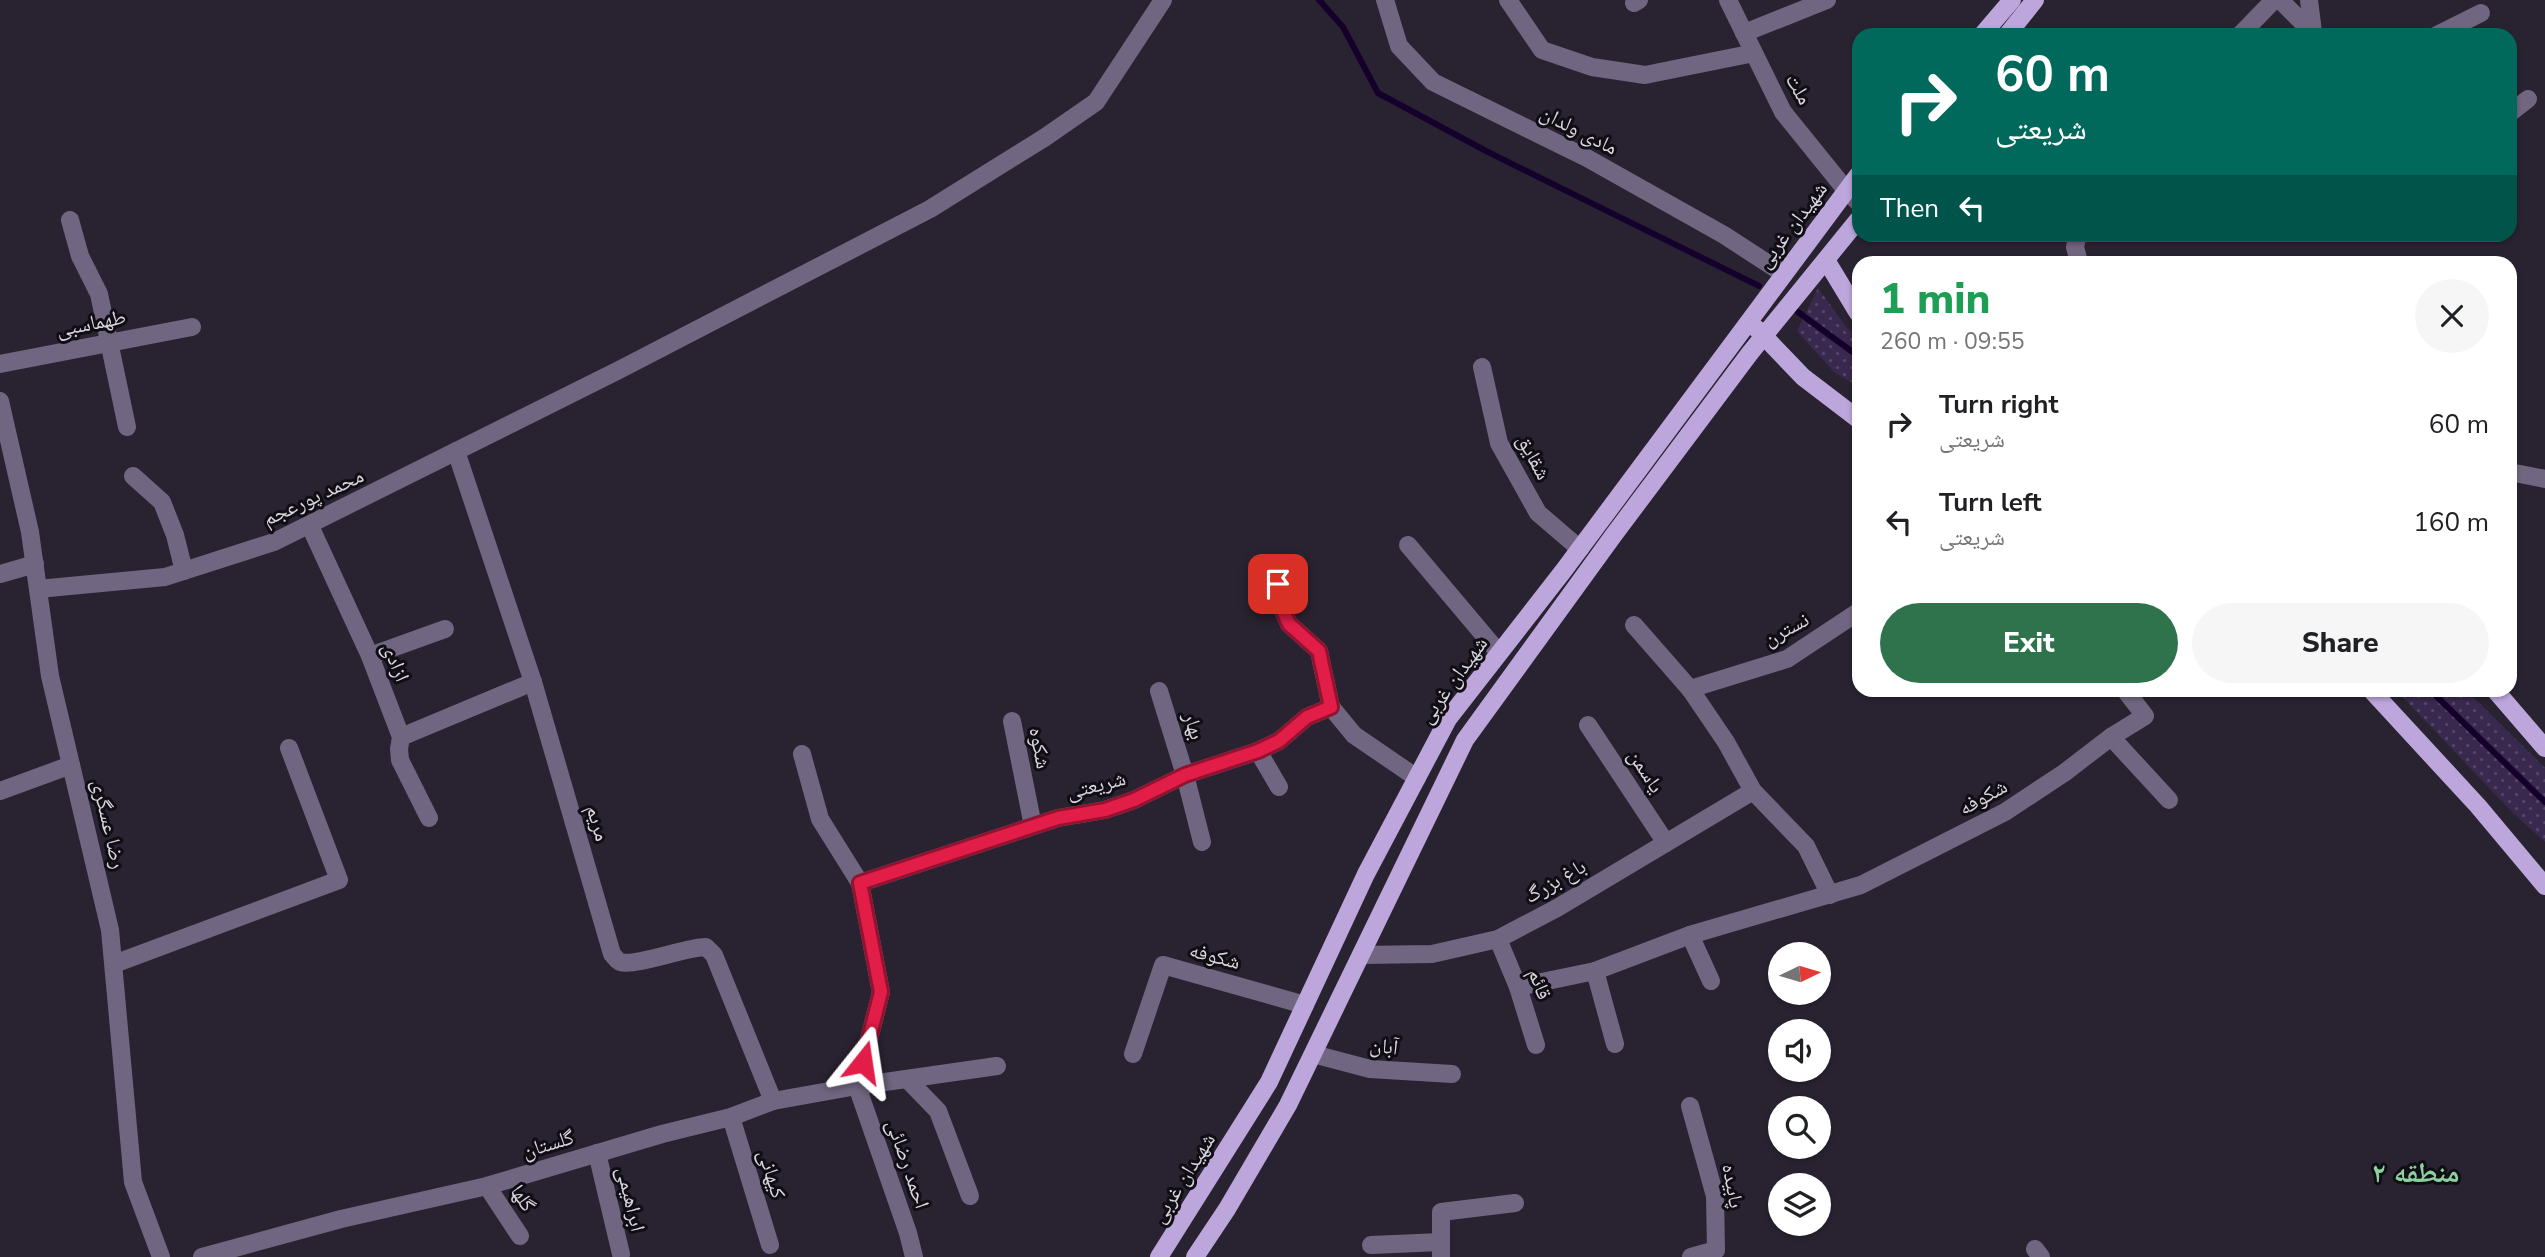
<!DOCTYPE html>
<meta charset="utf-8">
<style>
body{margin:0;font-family:"Nunito Sans","Noto Naskh Arabic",sans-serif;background:#f6f6f6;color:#202124;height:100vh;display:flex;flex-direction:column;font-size:26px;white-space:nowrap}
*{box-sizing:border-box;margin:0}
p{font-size:23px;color:#757577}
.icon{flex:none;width:38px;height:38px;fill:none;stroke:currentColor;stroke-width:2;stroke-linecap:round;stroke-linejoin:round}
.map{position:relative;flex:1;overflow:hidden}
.sheet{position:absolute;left:1852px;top:256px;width:665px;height:441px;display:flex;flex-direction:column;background:#fff;border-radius:21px;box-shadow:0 2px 5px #0004}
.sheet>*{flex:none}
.banner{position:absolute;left:1852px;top:28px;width:665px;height:214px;border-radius:21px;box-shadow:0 2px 5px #0004;background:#00695c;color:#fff;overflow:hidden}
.needle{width:46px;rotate:85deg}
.tools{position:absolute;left:1768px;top:942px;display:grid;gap:14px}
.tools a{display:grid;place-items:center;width:63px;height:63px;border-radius:50%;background:#fff;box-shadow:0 2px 5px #0004;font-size:35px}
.pin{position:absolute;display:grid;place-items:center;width:60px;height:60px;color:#fff;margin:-30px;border-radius:14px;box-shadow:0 4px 10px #0006}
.me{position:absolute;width:77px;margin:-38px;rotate:15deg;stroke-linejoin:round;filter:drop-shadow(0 0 5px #0008)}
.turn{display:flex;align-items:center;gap:24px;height:147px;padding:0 28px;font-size:32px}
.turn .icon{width:91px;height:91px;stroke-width:2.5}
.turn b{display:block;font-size:49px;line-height:60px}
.then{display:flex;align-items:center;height:66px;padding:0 28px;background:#0003;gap:14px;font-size:26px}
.round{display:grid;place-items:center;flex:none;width:74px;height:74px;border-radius:37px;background:#f6f6f6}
.headline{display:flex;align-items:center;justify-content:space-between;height:119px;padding:0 28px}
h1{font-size:42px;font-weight:800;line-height:52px;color:#1e9e55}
.button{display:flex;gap:14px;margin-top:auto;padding:14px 28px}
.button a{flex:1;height:80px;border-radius:42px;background:#2e734c;color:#fff;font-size:28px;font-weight:800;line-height:80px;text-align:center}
.button a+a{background:#f6f6f6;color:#202124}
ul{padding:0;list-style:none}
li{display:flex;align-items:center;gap:21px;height:98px;padding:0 28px}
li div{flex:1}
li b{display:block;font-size:26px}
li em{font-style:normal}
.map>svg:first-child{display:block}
</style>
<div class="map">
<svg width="2545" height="1257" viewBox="0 0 2545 1257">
<defs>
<pattern id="grass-dots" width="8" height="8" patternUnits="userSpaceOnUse" patternTransform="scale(1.75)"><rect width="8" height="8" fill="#3a294f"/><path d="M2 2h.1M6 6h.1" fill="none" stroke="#564768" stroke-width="1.8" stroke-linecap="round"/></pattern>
</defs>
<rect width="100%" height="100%" fill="#292331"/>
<g fill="url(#grass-dots)">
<polygon points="1818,288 1847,328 1858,336 1858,386 1834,372 1797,331"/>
<polygon points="2396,690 2466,690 2545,768 2545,842 2513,813"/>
</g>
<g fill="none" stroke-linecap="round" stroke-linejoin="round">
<g stroke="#15002b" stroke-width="6">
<polyline points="1319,0 1343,27 1378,93 1486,151 1759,286"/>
<polyline points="1798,312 1858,356"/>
<polyline points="2430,690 2545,802"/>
</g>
<g stroke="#716681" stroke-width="18">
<polyline points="1385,0 1399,46 1433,82 1587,158 1724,235 1784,274"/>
<polyline points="1508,0 1542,50 1592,67 1645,75 1754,53"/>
<polyline points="1728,0 1783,112 1846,190 1858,202"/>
<polyline points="2280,0 2315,35"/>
<polyline points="2309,0 2313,32"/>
<polyline points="1634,3 1639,0"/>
<polyline points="1744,33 1827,0"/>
<polyline points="2240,35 2274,0"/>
<polyline points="2437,35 2481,13"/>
<polyline points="2510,113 2528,99"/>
<polyline points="70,220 80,256 99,294 127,427"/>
<polyline points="2078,234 2075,247 2079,262"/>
<polyline points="0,364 192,327"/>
<polyline points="1482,367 1499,443 1538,513 1580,549"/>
<polyline points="0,401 30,532 50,676 110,930 133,1182 161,1257"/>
<path d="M456,451L533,682L612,954C615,957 616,960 620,962C635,967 686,947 706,947L714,955L773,1101"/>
<polyline points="2510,472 2545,479"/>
<polyline points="133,476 162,502 175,535 184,571"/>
<polyline points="310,526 370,656 401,737 399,749 400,760 429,818"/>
<polyline points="1408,545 1499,653"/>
<polyline points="0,574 35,564"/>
<polyline points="1278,584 1279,602 1289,624 1319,651 1331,707 1354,735 1417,778"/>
<polyline points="38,589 165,577 274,542 619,370 930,209 1044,138 1096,102 1163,0"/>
<polyline points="1634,625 1690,689 1726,742 1753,791 1806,846 1830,895"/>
<polyline points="370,656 445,629"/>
<polyline points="1690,689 1787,659 1858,612"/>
<polyline points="1159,691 1185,775 1202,842"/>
<polyline points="1012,721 1033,826"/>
<polyline points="1588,725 1666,843"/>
<polyline points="401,737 533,682"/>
<polyline points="2111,737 2169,800"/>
<polyline points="1258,751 1279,787"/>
<polyline points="802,754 820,819 860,883 881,992 857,1086 908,1233 914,1257"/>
<polyline points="0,791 71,765"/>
<polyline points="860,883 1058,818 1105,810 1134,800 1185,775 1258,751 1279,741 1307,717 1331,707"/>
<polyline points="1690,935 1711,981"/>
<polyline points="1498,939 1518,987 1536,1045"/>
<polyline points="1361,955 1432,954 1498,939 1557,908 1753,791"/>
<polyline points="114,964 339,880 289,748"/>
<polyline points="1595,971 1615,1044"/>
<polyline points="1518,987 1595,971 1690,935 1861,885 2005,812 2064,773 2111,737 2145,716 2125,690"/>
<polyline points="1133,1054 1163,965 1305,1005"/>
<polyline points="1313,1054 1370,1069 1452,1074"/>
<polyline points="907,1079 938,1111 970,1196"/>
<polyline points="1690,1106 1715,1196 1716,1250 1691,1257"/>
<polyline points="731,1117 770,1245"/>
<polyline points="597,1153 621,1254"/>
<polyline points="487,1186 520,1236"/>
<polyline points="1371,1245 1441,1242"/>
<polyline points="2035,1249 2041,1257"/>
<polyline points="202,1257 341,1219 487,1186 662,1134 731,1117 773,1101 857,1086 997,1066"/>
<polyline points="1441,1257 1441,1212 1515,1203"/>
</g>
<g stroke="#bca6dc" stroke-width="18">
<polyline points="1982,35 2012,0"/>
<polyline points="2007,35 2035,0"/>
<polyline points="1826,260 1858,313"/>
<polyline points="1757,329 1803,377 1858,419"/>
<polyline points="2371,690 2478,806 2545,886"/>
<polyline points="2495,690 2545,748"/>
<polyline points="1159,1257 1269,1082 1366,874 1448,719 1564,570 1858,175"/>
<polyline points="1195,1257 1227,1209 1288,1105 1465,740 1613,536 1750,353 1858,220"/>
</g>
</g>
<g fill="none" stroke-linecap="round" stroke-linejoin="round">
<g stroke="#92132f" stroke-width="18">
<polyline id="route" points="863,1062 881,992 860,883 1058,818 1105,810 1134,800 1185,775 1258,751 1279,741 1307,717 1331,707 1319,651 1289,624 1279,602 1278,584"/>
</g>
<use href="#route" stroke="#e11d48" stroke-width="12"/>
</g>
<g text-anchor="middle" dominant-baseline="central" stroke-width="6" stroke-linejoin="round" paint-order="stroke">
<g font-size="21" fill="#d9d5df" stroke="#100e14">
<text transform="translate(1799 89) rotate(60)">ملت</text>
<text transform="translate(1579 130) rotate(27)">مادی ولدان</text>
<text transform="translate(1792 225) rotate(-53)">شهیدان غربی</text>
<text transform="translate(91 323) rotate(-11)">طهماسبی</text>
<text transform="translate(1534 457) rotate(62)">شقایق</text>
<text transform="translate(313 497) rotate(-25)">محمد پورعجم</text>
<text transform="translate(1786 629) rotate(-28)">نسترن</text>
<text transform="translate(396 662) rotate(68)">ازادی</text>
<text transform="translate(1453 680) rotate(-54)">شهیدان غربی</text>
<text transform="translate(1194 726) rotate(73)">بهار</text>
<text transform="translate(1040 748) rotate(79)">شکوه</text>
<text transform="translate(1646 771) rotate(57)">یاسمن</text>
<text transform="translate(1096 785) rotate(-14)">شریعتی</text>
<text transform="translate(1983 797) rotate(-29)">شکوفه</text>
<text transform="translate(598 823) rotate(74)">مریم</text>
<text transform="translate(109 824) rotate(77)">رضا عسگری</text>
<text transform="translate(1555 881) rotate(-30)">باغ بزرگ</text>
<text transform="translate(1215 956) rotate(15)">شکوفه</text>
<text transform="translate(1540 984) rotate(70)">قائم</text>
<text transform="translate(1384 1046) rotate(7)">آبان</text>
<text transform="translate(548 1144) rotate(-17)">گلستان</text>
<text transform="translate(908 1164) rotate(71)">احمد رضائی</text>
<text transform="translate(772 1174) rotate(73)">کیهانی</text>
<text transform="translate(1183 1178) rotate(-58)">شهیدان غربی</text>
<text transform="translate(1733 1186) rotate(80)">پابیده</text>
<text transform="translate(523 1198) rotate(57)">گلها</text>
<text transform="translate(631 1199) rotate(77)">ابراهیمی</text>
</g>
<g font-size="28" font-weight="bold" fill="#8bd19f" stroke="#100e14">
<text x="2416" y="1173">منطقه ۲</text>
</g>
</g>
</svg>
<div class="tools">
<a><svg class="needle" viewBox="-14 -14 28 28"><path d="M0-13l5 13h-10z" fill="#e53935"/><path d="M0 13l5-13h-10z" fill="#757577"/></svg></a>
<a><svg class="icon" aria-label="sound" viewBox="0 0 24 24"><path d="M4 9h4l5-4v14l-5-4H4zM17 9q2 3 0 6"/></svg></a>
<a><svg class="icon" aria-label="search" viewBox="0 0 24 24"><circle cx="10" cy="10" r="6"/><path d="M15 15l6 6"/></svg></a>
<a><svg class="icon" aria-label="layers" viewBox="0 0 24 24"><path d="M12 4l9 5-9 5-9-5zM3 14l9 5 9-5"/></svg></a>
</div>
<div class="pin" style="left:1278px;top:584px;background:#d93025"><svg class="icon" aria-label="arrive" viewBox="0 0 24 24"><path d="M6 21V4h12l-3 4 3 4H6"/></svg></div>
<svg class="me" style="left:863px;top:1062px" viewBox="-20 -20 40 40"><path d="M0-17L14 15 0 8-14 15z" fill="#e11d48" stroke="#fff" stroke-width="4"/></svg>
<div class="banner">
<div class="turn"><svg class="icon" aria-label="right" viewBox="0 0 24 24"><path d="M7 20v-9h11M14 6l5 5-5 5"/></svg><div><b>60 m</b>شریعتی</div></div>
<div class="then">Then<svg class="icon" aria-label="left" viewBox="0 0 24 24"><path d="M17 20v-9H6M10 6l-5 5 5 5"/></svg></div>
</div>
<section class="sheet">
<div class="headline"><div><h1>1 min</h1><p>260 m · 09:55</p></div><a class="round"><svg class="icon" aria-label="close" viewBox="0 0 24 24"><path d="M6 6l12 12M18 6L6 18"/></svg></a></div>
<ul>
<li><svg class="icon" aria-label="right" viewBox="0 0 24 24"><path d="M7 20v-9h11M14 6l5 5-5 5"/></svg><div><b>Turn right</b><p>شریعتی</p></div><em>60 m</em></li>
<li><svg class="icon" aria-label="left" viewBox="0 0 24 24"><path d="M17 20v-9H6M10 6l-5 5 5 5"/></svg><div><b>Turn left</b><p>شریعتی</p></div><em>160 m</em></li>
</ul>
<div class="button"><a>Exit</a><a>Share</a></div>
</section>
</div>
